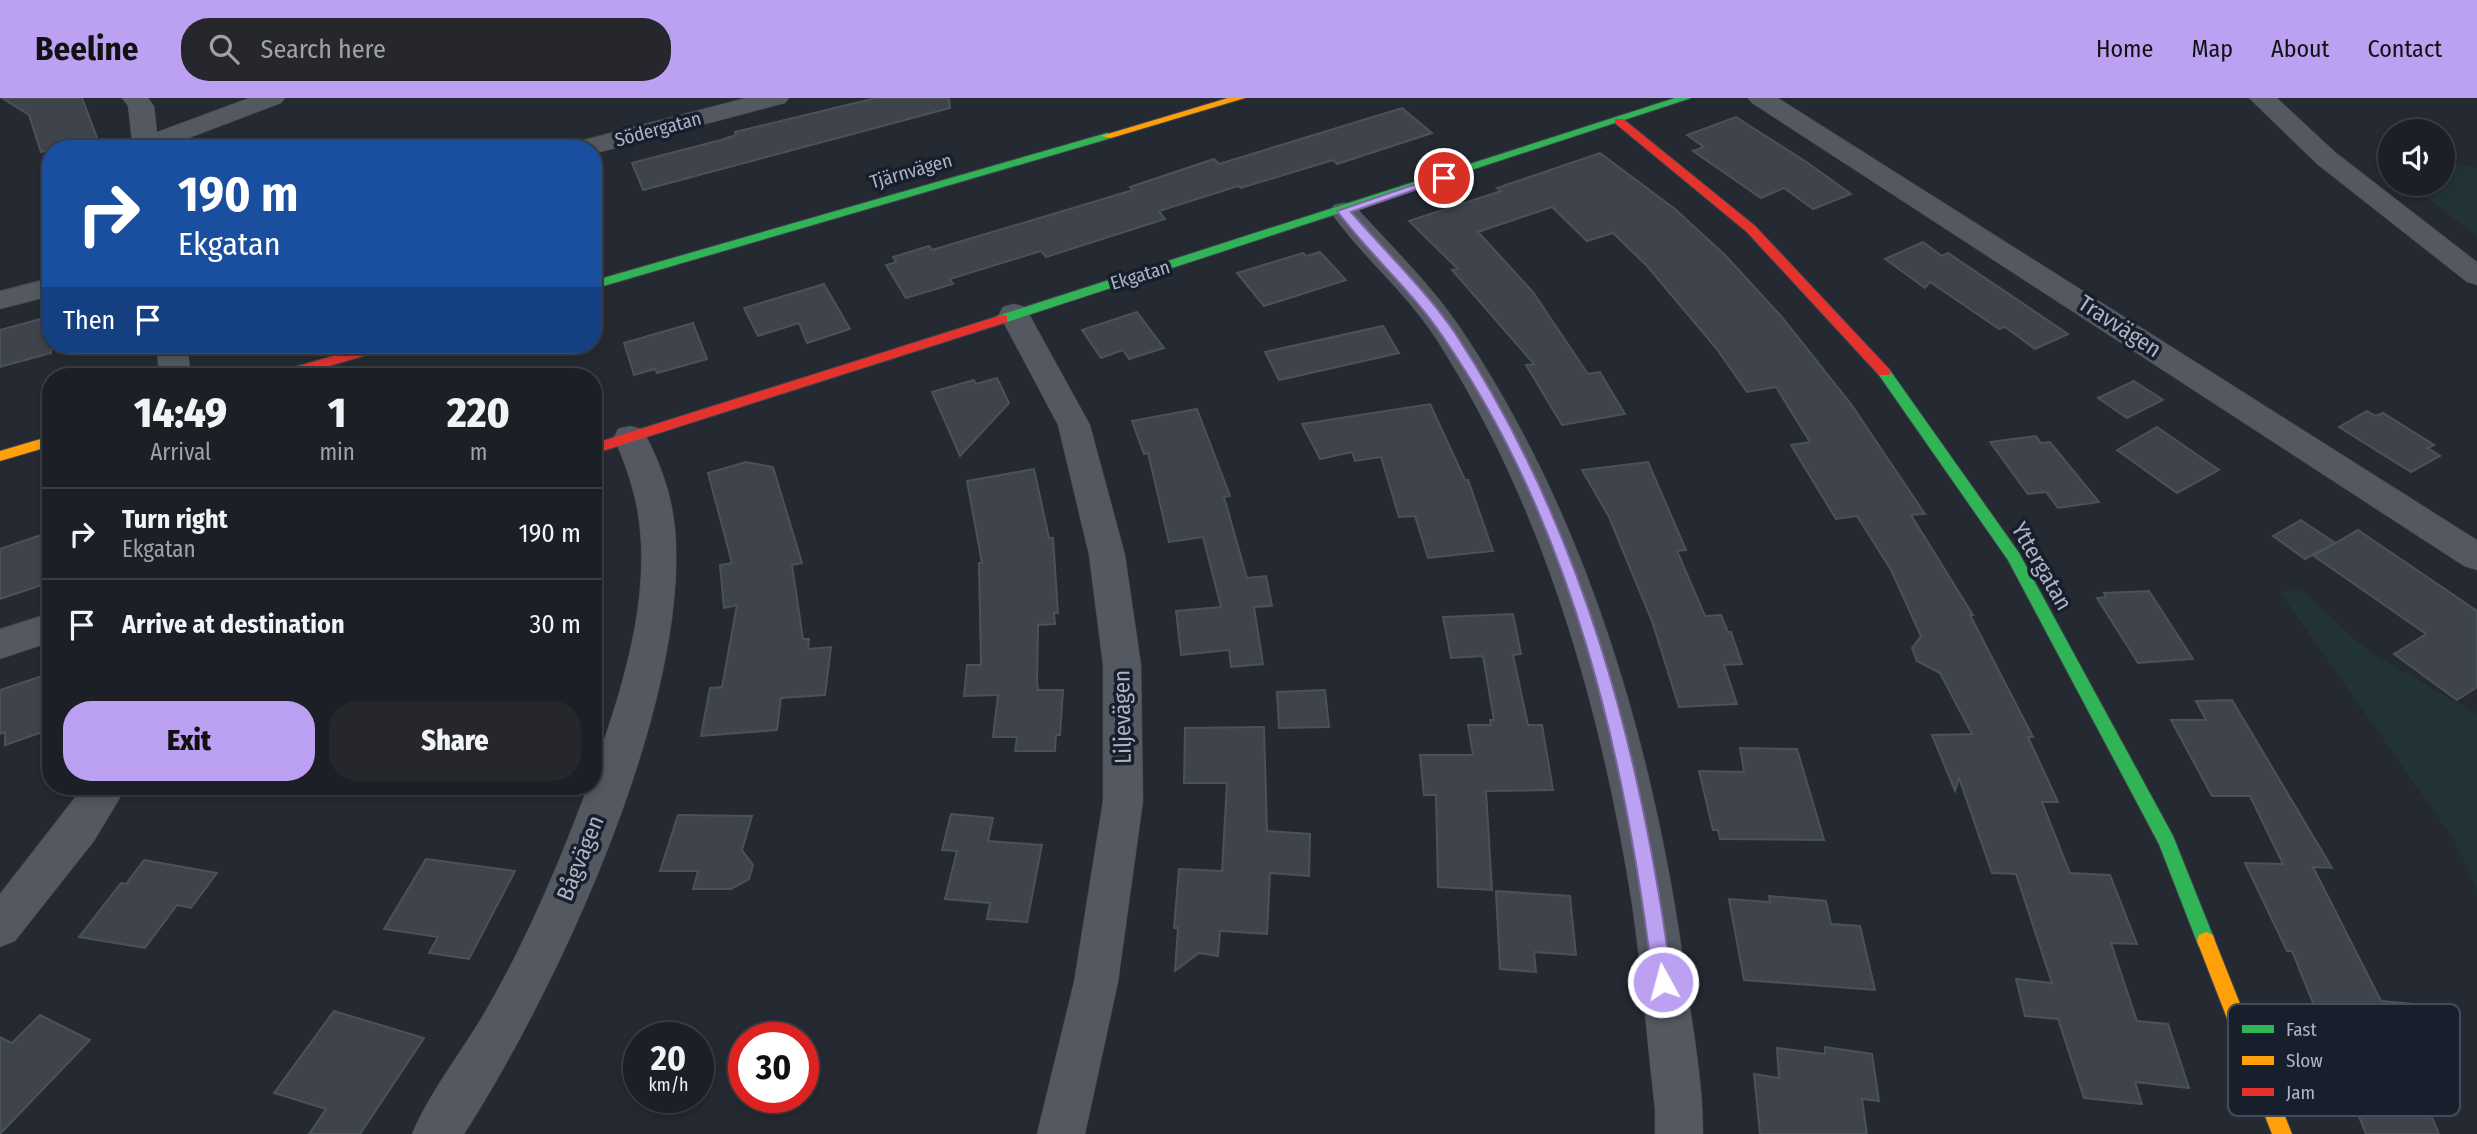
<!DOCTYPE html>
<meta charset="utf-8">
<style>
body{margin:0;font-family:"Fira Sans Condensed",sans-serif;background:#25272d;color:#f1f3f6;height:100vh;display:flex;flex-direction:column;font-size:26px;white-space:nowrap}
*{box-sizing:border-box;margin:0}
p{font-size:23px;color:#a0a2a7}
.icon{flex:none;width:38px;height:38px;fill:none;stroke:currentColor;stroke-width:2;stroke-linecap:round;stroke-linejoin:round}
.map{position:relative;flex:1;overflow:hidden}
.drawer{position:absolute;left:42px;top:270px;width:560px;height:427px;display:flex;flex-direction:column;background:#1c1f25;border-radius:28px;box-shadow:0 4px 10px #0003,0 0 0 2px #3a3d42}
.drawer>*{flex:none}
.guide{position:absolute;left:42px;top:42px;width:560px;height:214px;border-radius:28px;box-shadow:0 4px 10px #0003,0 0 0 2px #3a3d42;background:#1a4fa0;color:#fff;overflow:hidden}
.fabs{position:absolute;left:2378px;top:21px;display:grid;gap:14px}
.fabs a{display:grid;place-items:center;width:77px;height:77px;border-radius:50%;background:#1c1f25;box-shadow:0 4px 10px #0003,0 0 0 2px #3a3d42;font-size:35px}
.speed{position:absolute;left:623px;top:924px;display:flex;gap:14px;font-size:35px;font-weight:700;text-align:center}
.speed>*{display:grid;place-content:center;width:91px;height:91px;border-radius:50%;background:#1c1f25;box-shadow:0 4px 10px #0003,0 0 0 2px #3a3d42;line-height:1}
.speed small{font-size:18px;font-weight:400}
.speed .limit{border:10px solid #d22;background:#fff;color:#111}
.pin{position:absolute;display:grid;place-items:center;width:60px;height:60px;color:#fff;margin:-30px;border:4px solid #fff;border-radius:50%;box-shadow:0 2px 7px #0007}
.me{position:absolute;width:77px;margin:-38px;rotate:353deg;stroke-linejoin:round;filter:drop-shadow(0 0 5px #0008)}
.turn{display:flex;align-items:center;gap:24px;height:147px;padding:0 21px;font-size:32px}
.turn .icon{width:91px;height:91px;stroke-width:2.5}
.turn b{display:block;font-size:49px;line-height:60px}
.then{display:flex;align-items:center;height:66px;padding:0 21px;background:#0003;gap:14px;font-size:26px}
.eta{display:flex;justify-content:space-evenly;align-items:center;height:119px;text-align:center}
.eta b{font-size:42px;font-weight:800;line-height:49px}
.primary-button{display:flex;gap:14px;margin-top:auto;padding:14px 21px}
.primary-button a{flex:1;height:80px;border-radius:28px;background:#bca0f2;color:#111;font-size:28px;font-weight:800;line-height:80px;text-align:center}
.primary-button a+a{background:#25272d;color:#f1f3f6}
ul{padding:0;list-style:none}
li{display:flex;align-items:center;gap:21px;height:91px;padding:0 21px;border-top:2px solid #3a3d42}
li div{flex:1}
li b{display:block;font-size:26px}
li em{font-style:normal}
header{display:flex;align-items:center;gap:42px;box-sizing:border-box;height:98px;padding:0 35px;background:#bca0f2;color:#111}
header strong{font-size:33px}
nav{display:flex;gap:38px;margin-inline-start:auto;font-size:24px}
.search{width:490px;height:63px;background:#25272d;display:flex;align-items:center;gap:18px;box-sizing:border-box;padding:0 24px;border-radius:28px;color:#a0a2a7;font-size:26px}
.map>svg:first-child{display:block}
</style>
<header>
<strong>Beeline</strong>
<div class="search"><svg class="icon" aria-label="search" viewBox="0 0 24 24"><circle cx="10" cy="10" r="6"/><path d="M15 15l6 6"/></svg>Search here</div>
<nav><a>Home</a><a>Map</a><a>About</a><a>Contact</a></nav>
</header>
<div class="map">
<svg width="2477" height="1036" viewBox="0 0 2477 1036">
<rect width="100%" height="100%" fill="#252931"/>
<g fill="#223337">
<polygon points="2443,63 2477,70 2477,138 2409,86 2443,86"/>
<polygon points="2301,492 2368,553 2477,616 2477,791 2454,742 2280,494"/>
</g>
<g fill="#3f444c" stroke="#4b515a" stroke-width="2">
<polygon points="2,0 82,0 101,50 55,50 41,54 29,17"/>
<polygon points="876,0 949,0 950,10 643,92 632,65 721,42 736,37 735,34"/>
<polygon points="1402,10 1432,35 1337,66 1333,62 1241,90 1238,88 1159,113 1165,121 1046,159 1041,153 950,181 953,186 906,200 886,167 896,164 893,159 929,148 932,152 1133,92 1130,89 1214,61 1219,66"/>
<polygon points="1736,19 1808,65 1851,96 1813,111 1784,90 1761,100 1693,53 1704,49 1687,37"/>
<polygon points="1600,55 1675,111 1725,157 1781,218 1851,306 1925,416 1911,417 1973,517 1970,517 2033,639 2028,639 2058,704 2042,704 2070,775 2110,777 2137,846 2111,845 2137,923 2168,926 2189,990 2135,984 2142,1006 2084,1000 2058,921 2025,918 2016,881 2052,885 2016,776 1992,775 1959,680 1955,693 1932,637 1972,636 1940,575 1917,563 1912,550 1921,538 1891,472 1857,418 1836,421 1791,347 1810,344 1776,289 1747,294 1716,250 1647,168 1613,135 1587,143 1552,109 1478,134 1533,194 1588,276 1600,274 1625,316 1562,327 1526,267 1534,266 1452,172 1458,171 1409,123 1501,93 1497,90"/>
<polygon points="1923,144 1942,158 1948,155 2068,236 2035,251 2005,229 1999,231 1930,184 1925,190 1885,161"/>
<polygon points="1320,154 1346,182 1264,208 1237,175 1303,155 1306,158"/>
<polygon points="824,186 850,231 807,245 799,225 758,238 744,210"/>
<polygon points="1137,214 1164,250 1129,261 1123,252 1101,260 1082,232"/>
<polygon points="51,218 51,255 0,269 0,232"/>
<polygon points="693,225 707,261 657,275 655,271 634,277 624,245"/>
<polygon points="1383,228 1399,255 1279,282 1265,254"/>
<polygon points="997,280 1009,305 960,358 932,294 974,282 976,286"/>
<polygon points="2134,283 2163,302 2127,320 2098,300"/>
<polygon points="1430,306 1465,382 1468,382 1493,453 1428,460 1415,418 1399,419 1381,359 1355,363 1352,354 1320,361 1302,326"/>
<polygon points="1197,311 1230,398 1224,399 1247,480 1266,478 1272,508 1254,509 1263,566 1231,569 1229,552 1181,557 1176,513 1221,509 1203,439 1169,444 1148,355 1144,356 1132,323"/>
<polygon points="2367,313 2376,318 2383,315 2434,347 2428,350 2440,358 2411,374 2339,329"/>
<polygon points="2157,329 2219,372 2177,395 2117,352"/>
<polygon points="2036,338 2041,345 2050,344 2099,404 2058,410 2046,394 2028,396 1990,344"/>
<polygon points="746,364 773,369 802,465 792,467 803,541 809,541 808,551 831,549 825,597 781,600 777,632 701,638 710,590 722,589 737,507 724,510 720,467 732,465 708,375"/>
<polygon points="1648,364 1686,452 1677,453 1705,518 1721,517 1728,534 1731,534 1742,566 1724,567 1737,606 1679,609 1652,523 1609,419 1582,372"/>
<polygon points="1034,371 1049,440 1053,440 1058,515 1054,515 1055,526 1038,527 1037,585 1038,592 1063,592 1060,637 1056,637 1055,653 1015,653 1017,639 993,639 998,597 964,598 967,567 981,567 979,465 982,465 967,383"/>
<polygon points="2301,422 2335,445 2305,461 2273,438"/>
<polygon points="2358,432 2477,513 2477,589 2457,602 2394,556 2426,536 2314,458"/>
<polygon points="41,437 42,487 0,501 0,451"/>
<polygon points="2149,493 2193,561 2138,565 2097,500 2106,499 2104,495"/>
<polygon points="1513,516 1521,556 1513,557 1528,627 1542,627 1553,692 1486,693 1492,792 1438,789 1436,697 1424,697 1420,657 1473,657 1468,627 1491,627 1490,622 1494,622 1483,558 1451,560 1443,519"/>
<polygon points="51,575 51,631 5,647 5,634 0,636 0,592"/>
<polygon points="1325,592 1329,629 1279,630 1277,594"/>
<polygon points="2232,602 2332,770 2313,769 2381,903 2413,906 2435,954 2402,950 2439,1036 2366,1036 2292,853 2287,853 2245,765 2283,766 2250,698 2212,698 2171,622 2206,622 2196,603"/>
<polygon points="1264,629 1267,733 1310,736 1309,778 1270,775 1267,836 1220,833 1218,858 1199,855 1175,873 1178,830 1174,830 1179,771 1222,773 1227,685 1184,685 1185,630"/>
<polygon points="1740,650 1797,651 1824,742 1720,741 1718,732 1713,732 1699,673 1744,674"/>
<polygon points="951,716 993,720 988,743 1042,747 1027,824 987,821 990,805 945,801 957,753 942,752"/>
<polygon points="678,717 752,718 742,752 753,767 749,781 731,791 693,791 698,773 660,773"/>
<polygon points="426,761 515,773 469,861 429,855 438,839 384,831"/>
<polygon points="144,762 217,775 191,810 177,807 145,850 79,839 121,785 126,786"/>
<polygon points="1496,793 1570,798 1576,857 1534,854 1536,874 1500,871"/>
<polygon points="1769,798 1826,803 1831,826 1860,828 1875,892 1744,882 1729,801 1770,804"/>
<polygon points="334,913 424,940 360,1036 309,1036 326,1011 274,995"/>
<polygon points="40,917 90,942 0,1036 0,939 12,945"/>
<polygon points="1825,949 1872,956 1879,1003 1862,1001 1867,1036 1760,1036 1754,976 1779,980 1777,950 1825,956"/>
</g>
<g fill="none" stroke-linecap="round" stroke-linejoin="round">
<g stroke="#42464e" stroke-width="1">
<g id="street">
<polygon points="122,0 148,0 154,8 157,34 249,0 285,0 281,5 160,51 133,51 128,8"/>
<polygon points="746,0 789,0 785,5 593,56 593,51 568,51 572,45"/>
<polygon points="1748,0 1778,0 2477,442 2477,472 2464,468 1752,5"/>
<polygon points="2249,0 2277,0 2335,54 2477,164 2477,187 2467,184 2317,66"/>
<path d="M1344,105L1354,107C1390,147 1430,185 1461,231C1591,425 1657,660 1687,889C1694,938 1703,987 1703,1036H1655V1011C1647,943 1642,874 1632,806C1601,609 1544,408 1435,239C1405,193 1361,158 1330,113L1334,107Z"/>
<polygon points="51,180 51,198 0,211 0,193"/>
<polygon points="1014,206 1025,209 1029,216 1090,327 1125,457 1141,567 1143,703 1118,884 1085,1036 1037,1036 1074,884 1103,703 1103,567 1089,457 1058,327 999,216 1003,209"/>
<polygon points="157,247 187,247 191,278 159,278"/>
<path d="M630,328L642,331C659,360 672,397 675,431C690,606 558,890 464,1036H412C431,991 465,950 489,907C529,837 560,763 588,688H593V674C621,595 652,501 638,416C634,389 624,364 614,339L618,331Z"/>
<polygon points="51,515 51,544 0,561 0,531"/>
<polygon points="84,688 127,688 94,743 15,843 0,849 0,796"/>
</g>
</g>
<g stroke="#42464e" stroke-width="2">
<g id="fast">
<polygon points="1675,0 1691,0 1007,224 997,224 996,221 997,218"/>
<polygon points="1107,35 1113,38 1111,40 593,191 593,183"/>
<polygon points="1884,270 1889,271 2019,455 2173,738 2215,843 2213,849 2206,852 2199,849 2159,746 2008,462 1879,277 1877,274 1879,271"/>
</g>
</g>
<g stroke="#42464e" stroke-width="2">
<g id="slow">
<polygon points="1228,0 1245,0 1111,40 1101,38"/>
<polygon points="51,338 51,348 0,363 0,353"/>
<polygon points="2206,834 2213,837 2215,843 2292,1036 2272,1036 2197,843 2199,837"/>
</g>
</g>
<g stroke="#42464e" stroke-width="2">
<g id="jam">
<polygon points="1615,21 1623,21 1755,128 1889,271 1891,274 1889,277 1879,277 1747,134 1615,25"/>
<polygon points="1002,217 1007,218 1007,224 593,356 593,346"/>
<polygon points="372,247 393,247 391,250 294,278 272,278 274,275"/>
<polygon points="187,274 204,274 211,278 180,278"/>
</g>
</g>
<use href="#street" fill="#545860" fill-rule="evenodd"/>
<use href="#fast" fill="#30b455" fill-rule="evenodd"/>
<use href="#slow" fill="#ff9f0a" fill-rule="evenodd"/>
<use href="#jam" fill="#e5322d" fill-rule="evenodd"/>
</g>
<path fill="#bca0f2" stroke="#7a689d" stroke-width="2" d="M1439,78L1449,80L1351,114C1383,151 1429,196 1455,235C1583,430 1642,655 1672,884L1670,890L1663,893L1656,890L1653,884C1626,661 1573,427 1443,239C1413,194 1370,157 1337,113Z"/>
<g text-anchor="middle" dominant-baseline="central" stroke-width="7" stroke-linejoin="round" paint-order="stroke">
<g font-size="19" fill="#acb4c5" stroke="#181f2c">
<text transform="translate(658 31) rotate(-15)">Södergatan</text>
<text transform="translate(911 73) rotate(-16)">Tjärnvägen</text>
<text transform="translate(1140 177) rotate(-17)">Ekgatan</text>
</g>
<g font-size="23" fill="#acb4c5" stroke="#181f2c">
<text transform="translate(2120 228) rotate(33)">Travvägen</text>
<text transform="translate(2042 468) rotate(60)">Yttergatan</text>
<text transform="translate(1122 619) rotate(-91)">Liljevägen</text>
<text transform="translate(580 760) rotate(-68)">Bågvägen</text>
</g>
</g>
<rect x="2228" y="906" width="232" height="112" rx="10" fill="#181f2c" stroke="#444c5a" stroke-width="2"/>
<rect x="2242" y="927" width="32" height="8" fill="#30b455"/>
<rect x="2242" y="958" width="32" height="9" fill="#ff9f0a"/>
<rect x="2242" y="990" width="32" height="8" fill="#e5322d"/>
<g font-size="19" fill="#acb4c5">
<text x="2286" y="938">Fast</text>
<text x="2286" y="969">Slow</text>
<text x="2286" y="1001">Jam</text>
</g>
</svg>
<div class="fabs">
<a><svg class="icon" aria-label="sound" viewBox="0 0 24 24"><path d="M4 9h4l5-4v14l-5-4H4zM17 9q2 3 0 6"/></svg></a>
</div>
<div class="speed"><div>20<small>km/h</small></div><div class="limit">30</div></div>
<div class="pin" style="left:1444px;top:80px;background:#d93025"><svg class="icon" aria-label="arrive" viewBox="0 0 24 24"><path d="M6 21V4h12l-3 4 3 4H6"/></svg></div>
<svg class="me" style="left:1663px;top:884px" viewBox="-20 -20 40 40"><circle r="17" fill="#bca0f2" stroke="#fff" stroke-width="3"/><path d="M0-11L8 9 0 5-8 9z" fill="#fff"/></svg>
<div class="guide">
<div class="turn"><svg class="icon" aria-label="right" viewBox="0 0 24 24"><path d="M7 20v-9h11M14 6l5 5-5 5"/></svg><div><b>190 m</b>Ekgatan</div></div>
<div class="then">Then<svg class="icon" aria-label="arrive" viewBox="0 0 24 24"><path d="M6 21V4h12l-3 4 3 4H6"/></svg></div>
</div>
<section class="drawer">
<div class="eta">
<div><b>14:49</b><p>Arrival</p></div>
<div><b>1</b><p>min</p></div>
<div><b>220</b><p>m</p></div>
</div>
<ul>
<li><svg class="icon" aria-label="right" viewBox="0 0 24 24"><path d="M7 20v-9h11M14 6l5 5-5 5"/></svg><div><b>Turn right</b><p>Ekgatan</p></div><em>190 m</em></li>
<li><svg class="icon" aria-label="arrive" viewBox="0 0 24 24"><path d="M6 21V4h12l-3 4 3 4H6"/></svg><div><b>Arrive at destination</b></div><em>30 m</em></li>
</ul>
<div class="primary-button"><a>Exit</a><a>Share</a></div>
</section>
</div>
